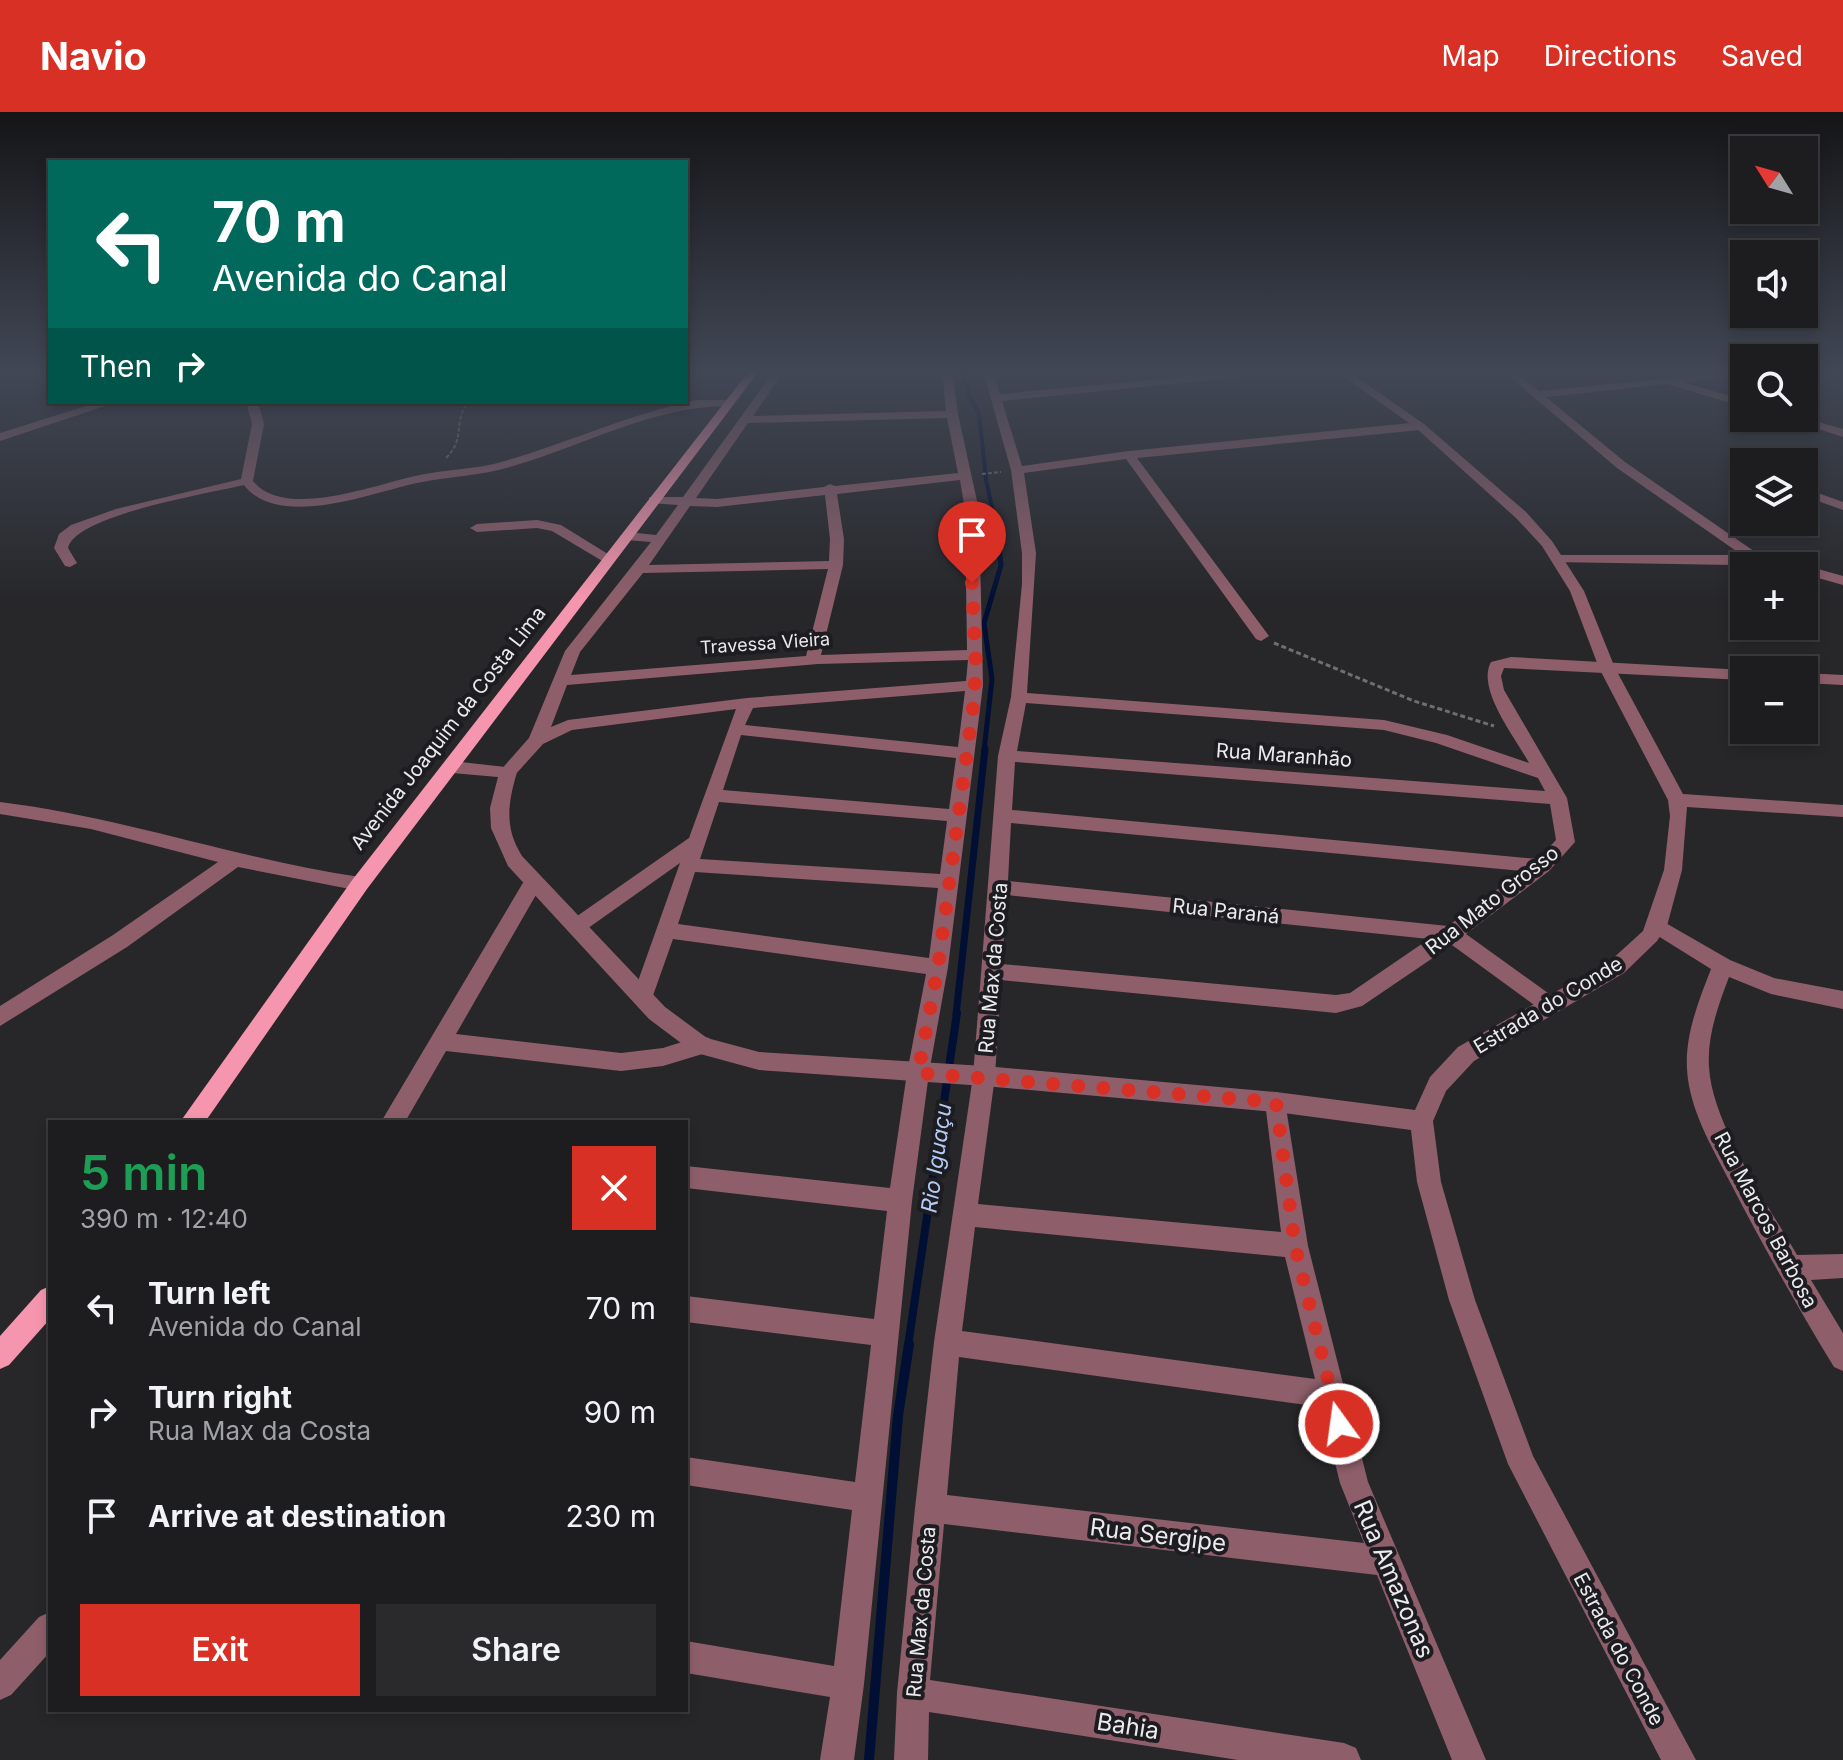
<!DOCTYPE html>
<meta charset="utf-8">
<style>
body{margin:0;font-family:Inter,sans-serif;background:#2a2a2d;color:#f1f3f6;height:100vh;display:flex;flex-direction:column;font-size:30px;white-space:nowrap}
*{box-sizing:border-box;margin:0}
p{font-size:26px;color:#a0a2a5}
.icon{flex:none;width:44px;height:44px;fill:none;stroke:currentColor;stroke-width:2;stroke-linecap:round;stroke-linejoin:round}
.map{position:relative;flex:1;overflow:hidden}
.sheet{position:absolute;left:48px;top:1008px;width:640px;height:592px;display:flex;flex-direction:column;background:#1d1d20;border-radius:0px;box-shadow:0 4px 12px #0003,0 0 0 2px #3b3b3e}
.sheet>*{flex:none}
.banner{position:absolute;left:48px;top:48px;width:640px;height:244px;border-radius:0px;box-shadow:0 4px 12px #0003,0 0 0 2px #3b3b3e;background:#00695c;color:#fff;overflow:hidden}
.needle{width:52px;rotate:307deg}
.tools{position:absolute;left:1730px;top:24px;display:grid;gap:16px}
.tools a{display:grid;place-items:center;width:88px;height:88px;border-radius:0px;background:#1d1d20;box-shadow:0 4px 12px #0003,0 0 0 2px #3b3b3e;font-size:40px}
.pin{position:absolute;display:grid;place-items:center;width:68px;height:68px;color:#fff;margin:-82px -34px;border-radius:50% 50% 50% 0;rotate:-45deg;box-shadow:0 0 8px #0007}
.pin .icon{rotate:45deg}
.me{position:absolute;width:88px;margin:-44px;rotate:346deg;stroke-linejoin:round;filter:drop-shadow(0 0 6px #0008)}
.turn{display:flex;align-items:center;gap:28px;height:168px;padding:0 32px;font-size:36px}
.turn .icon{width:104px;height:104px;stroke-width:2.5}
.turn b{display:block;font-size:56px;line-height:68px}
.then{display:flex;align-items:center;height:76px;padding:0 32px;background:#0003;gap:16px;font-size:30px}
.round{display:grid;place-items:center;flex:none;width:84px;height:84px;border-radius:0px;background:#2a2a2d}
.headline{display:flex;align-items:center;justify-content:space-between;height:136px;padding:0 32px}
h1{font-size:48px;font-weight:600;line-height:60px;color:#1e9e55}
.primary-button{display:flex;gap:16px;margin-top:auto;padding:16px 32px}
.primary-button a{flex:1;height:92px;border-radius:0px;background:#d93025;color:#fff;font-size:32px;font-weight:600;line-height:92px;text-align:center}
.primary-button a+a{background:#2a2a2d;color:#f1f3f6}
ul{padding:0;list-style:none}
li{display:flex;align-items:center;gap:24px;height:104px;padding:0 32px}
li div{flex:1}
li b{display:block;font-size:30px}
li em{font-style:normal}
header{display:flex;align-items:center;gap:48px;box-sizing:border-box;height:112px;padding:0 40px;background:#d93025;color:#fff}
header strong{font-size:38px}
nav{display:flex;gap:44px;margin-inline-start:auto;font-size:28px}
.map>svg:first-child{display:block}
</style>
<header>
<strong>Navio</strong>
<nav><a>Map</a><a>Directions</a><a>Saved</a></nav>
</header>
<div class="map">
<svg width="1843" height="1648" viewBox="0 0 1843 1648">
<rect width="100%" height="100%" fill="#27272a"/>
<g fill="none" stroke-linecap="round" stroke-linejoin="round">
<polyline stroke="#010f35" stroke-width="4" points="963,259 969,284 979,301 986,368 999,428"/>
<polyline stroke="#010f35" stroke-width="5" points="984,639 992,567 984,511 1001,453 998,426"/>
<polyline stroke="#010f35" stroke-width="7" points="956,903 985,637"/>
<polyline stroke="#010f35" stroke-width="8" points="908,1234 957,901"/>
<polyline stroke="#010f35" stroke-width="10" points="869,1648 898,1304 909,1232"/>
<g stroke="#6f6f71" stroke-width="2" stroke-dasharray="4 2" stroke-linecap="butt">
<path d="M446,346C466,327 453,309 468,290"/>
<polyline points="982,362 1001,360"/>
</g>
<polyline stroke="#6f6f71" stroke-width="3" stroke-dasharray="5 3" stroke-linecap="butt" points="1274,531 1414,589 1494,614"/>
<g fill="#8e5f6b" fill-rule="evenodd">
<path d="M774,259H784L753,304L946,299L942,259H952L958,302L979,398L983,573L948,855L929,961L912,1089L864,1572L854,1648H820L830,1585L686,1561V1529L834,1554L852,1398L686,1373V1345L855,1370L871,1233L686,1210V1184L874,1207L887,1099L686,1076V1054L890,1076L907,961L926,862L673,827L650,892L643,895L636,892L632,886L680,751L584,819H570L567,814L570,809L689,726L736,597L572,618L543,632L514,664H502L499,660L529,626L565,539L651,430L627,428L620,424L627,420L656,423L678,393L649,391V385H683ZM947,306L958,361L835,374L830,372L824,375L717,387L696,386L748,311ZM960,368L965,398L967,538L821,543L843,453L844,427L837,382ZM825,383L830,427L829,449L649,453L690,394L717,395ZM828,457L806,544L571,563L580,540L643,461ZM968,548L966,569L747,586L568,608L551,615L567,573L818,552ZM965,579L958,635L745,613L753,596ZM741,623L956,646L949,697L723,678ZM719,690L947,709L940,762L700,747ZM695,760L938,776L929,846L678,812Z"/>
<path d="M983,259H993L1000,282L1244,259H1280L1275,262L1002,289L1022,354L1129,339L1420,310L1426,314L1420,318L1137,346L1269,524L1261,529L1256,527L1126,347L1024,361L1036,441L1027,581L1384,608L1447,623L1529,651C1515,625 1476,577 1491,550L1511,545L1744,558V568L1504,556L1501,564L1504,578L1567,686L1575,730L1549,759L1466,822L1555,886L1559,892L1555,898L1548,901L1541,898L1452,833L1362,894L1336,901L1001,868L995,964L978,1092L1281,1120L1265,990L1268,983L1276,980L1284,983L1308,1134L1368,1370L1486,1648H1452L1377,1463L944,1412L930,1568L1344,1631L1356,1636L1361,1648H1238L929,1600L928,1648H894L897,1581L915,1396L934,1230L973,964L998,644L1011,585L1022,472V441L1011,358ZM1026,591L1384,618L1436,631L1538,666L1545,679L1017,639ZM1015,650L1550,692L1556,728L1538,747L1012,698ZM1011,711L1522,759L1448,814L1008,769ZM1007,783L1429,827L1350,881L1336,883L1002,852ZM975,1115L1285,1145L1315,1267L962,1219ZM959,1245L1321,1295L1340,1371L1364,1431L947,1383Z"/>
<polygon points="1503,259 1514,259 1539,279 1744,259 1744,263 1683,270 1744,288 1744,295 1667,272 1546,285 1625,350 1761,444 1799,454 1554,450 1552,447 1559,443 1742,443 1617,356"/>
<path d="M696,288H728L734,291L728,294C653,294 583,334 513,354C481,364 449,364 417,371C371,381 278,418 244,373C211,381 75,403 68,436L77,451L70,455L65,454L54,436L59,422L71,413L116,397L241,367L252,312L246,290H258L264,312L253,369C284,408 374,373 415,364C445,357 475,358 505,349C569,330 631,302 696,288Z"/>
<polygon points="99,290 117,290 0,329 0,321"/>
<polygon points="1785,306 1804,306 1843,317 1843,325"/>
<polygon points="1804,376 1843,390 1843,398 1804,384"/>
<polygon points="537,408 561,413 616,447 604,450 552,419 537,416 477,420 470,416 477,412"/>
<polygon points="1804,453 1843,464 1843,473 1804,462 1804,454 1799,454"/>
<polygon points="1804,561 1843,563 1843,573 1804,571"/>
<path d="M0,690C122,705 238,747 360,765L370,772L360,779L238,755L127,835L0,914V894L113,823L218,750L91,717L0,702Z"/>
<polygon points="534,762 544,769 456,922 621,941 663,936 701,924 709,926 712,933 709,940 663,954 621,959 446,939 405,1010 381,1010 527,764"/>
<path d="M1657,806L1730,848L1774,866L1843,879V897L1771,882L1729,865C1718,894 1707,924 1709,955C1712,1012 1768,1093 1797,1143L1843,1142V1166L1811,1168L1843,1221V1259L1834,1255C1797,1194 1763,1134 1730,1070C1712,1035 1689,997 1687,957C1685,922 1699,888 1711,857L1650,819L1647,814L1650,809Z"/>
<polygon points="50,1500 50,1540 11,1583 0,1588 0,1548 39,1505"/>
</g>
<path fill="#8e5f6b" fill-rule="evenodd" d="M1336,259H1348L1424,312L1526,400L1552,429L1584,479L1615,556L1683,682L1843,693V705L1687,695L1682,758L1667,814L1657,829L1624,861L1474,949L1446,979L1433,1009L1441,1070L1475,1188L1533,1344L1696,1648H1661L1508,1352L1449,1188L1417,1070L1411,1018L1276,1000L984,974L759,958L693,940L649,907L508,754L491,716L490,696L498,665L452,661L443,655L452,649L514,656L517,660C508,691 504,716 522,744L665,895L707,926L759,940L984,954L1276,980L1415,998L1430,965L1458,935L1610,849L1643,819L1664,758L1670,704L1668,688L1599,556L1570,479L1542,434L1516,406L1416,316Z"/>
<g fill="#f696ae" fill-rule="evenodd">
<polygon points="749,259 759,259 367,777 205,1010 180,1010 353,767"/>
<polygon points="50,1174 50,1207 9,1253 0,1257 0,1224 41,1178"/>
</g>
</g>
<linearGradient id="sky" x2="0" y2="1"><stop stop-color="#151517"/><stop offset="0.53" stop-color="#414755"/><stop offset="1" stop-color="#414755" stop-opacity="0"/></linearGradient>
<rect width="1843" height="489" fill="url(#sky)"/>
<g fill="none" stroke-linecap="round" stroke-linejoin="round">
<polyline stroke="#d93025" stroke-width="14" stroke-dasharray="0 25.2" points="972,471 976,556 973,596 938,855 918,961 1276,990 1295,1134 1339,1312"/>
</g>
<g text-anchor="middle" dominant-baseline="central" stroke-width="8" stroke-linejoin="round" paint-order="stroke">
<g font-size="18" fill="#ebebed" stroke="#1d1d21">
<text transform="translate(765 531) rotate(-4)">Travessa Vieira</text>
</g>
<g font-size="20" fill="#ebebed" stroke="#1d1d21">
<text transform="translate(448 616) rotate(-52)">Avenida Joaquim da Costa Lima</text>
<text transform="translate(1284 643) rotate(4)">Rua Maranhão</text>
<text transform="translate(1492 788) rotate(-38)">Rua Mato Grosso</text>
<text transform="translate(1226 799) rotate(6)">Rua Paraná</text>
<text transform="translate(993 856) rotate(-85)">Rua Max da Costa</text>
<text transform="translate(1548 893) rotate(-31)">Estrada do Conde</text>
<text transform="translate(1766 1108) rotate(62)">Rua Marcos Barbosa</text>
<text transform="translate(921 1500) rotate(-85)">Rua Max da Costa</text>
<text transform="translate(1619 1537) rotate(62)">Estrada do Conde</text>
</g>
<g font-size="22" font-style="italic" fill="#b4cbf6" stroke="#1d1d21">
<text transform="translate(936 1046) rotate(-82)">Rio Iguaçu</text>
</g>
<g font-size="24" fill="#ebebed" stroke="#1d1d21">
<text transform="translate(1158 1423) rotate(7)">Rua Sergipe</text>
<text transform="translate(1394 1467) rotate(67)">Rua Amazonas</text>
<text transform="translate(1128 1614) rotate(9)">Bahia</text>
</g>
</g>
</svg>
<div class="tools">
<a><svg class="needle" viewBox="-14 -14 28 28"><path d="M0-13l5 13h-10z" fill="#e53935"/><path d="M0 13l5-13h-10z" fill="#a0a2a5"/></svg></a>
<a><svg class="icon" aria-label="sound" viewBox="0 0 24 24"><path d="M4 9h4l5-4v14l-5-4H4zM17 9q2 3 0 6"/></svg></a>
<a><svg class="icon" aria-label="search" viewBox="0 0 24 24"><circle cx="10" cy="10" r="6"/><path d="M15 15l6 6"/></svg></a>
<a><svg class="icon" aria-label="layers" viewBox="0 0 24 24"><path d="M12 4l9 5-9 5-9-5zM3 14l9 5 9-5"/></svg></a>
<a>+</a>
<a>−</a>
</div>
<div class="pin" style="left:972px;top:471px;background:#d93025"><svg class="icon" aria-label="arrive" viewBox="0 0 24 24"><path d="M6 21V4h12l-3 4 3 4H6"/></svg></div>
<svg class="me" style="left:1339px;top:1312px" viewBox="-20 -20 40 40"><circle r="17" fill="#d93025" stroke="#fff" stroke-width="3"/><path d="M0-11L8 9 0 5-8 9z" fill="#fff"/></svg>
<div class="banner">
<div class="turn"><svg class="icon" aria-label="left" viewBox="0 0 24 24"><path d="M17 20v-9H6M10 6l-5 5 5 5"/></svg><div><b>70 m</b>Avenida do Canal</div></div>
<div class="then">Then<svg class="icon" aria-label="right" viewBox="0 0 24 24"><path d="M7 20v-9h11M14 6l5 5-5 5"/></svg></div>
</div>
<section class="sheet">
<div class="headline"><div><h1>5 min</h1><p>390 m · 12:40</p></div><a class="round" style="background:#d93025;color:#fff"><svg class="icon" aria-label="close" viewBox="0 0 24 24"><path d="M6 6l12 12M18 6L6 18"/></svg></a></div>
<ul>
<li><svg class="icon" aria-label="left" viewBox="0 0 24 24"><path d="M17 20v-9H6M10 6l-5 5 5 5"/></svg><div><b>Turn left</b><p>Avenida do Canal</p></div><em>70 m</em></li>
<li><svg class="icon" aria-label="right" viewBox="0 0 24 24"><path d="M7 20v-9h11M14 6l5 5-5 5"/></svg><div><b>Turn right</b><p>Rua Max da Costa</p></div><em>90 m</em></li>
<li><svg class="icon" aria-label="arrive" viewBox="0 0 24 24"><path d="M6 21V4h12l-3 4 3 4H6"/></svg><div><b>Arrive at destination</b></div><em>230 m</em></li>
</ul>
<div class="primary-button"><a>Exit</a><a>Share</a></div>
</section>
</div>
